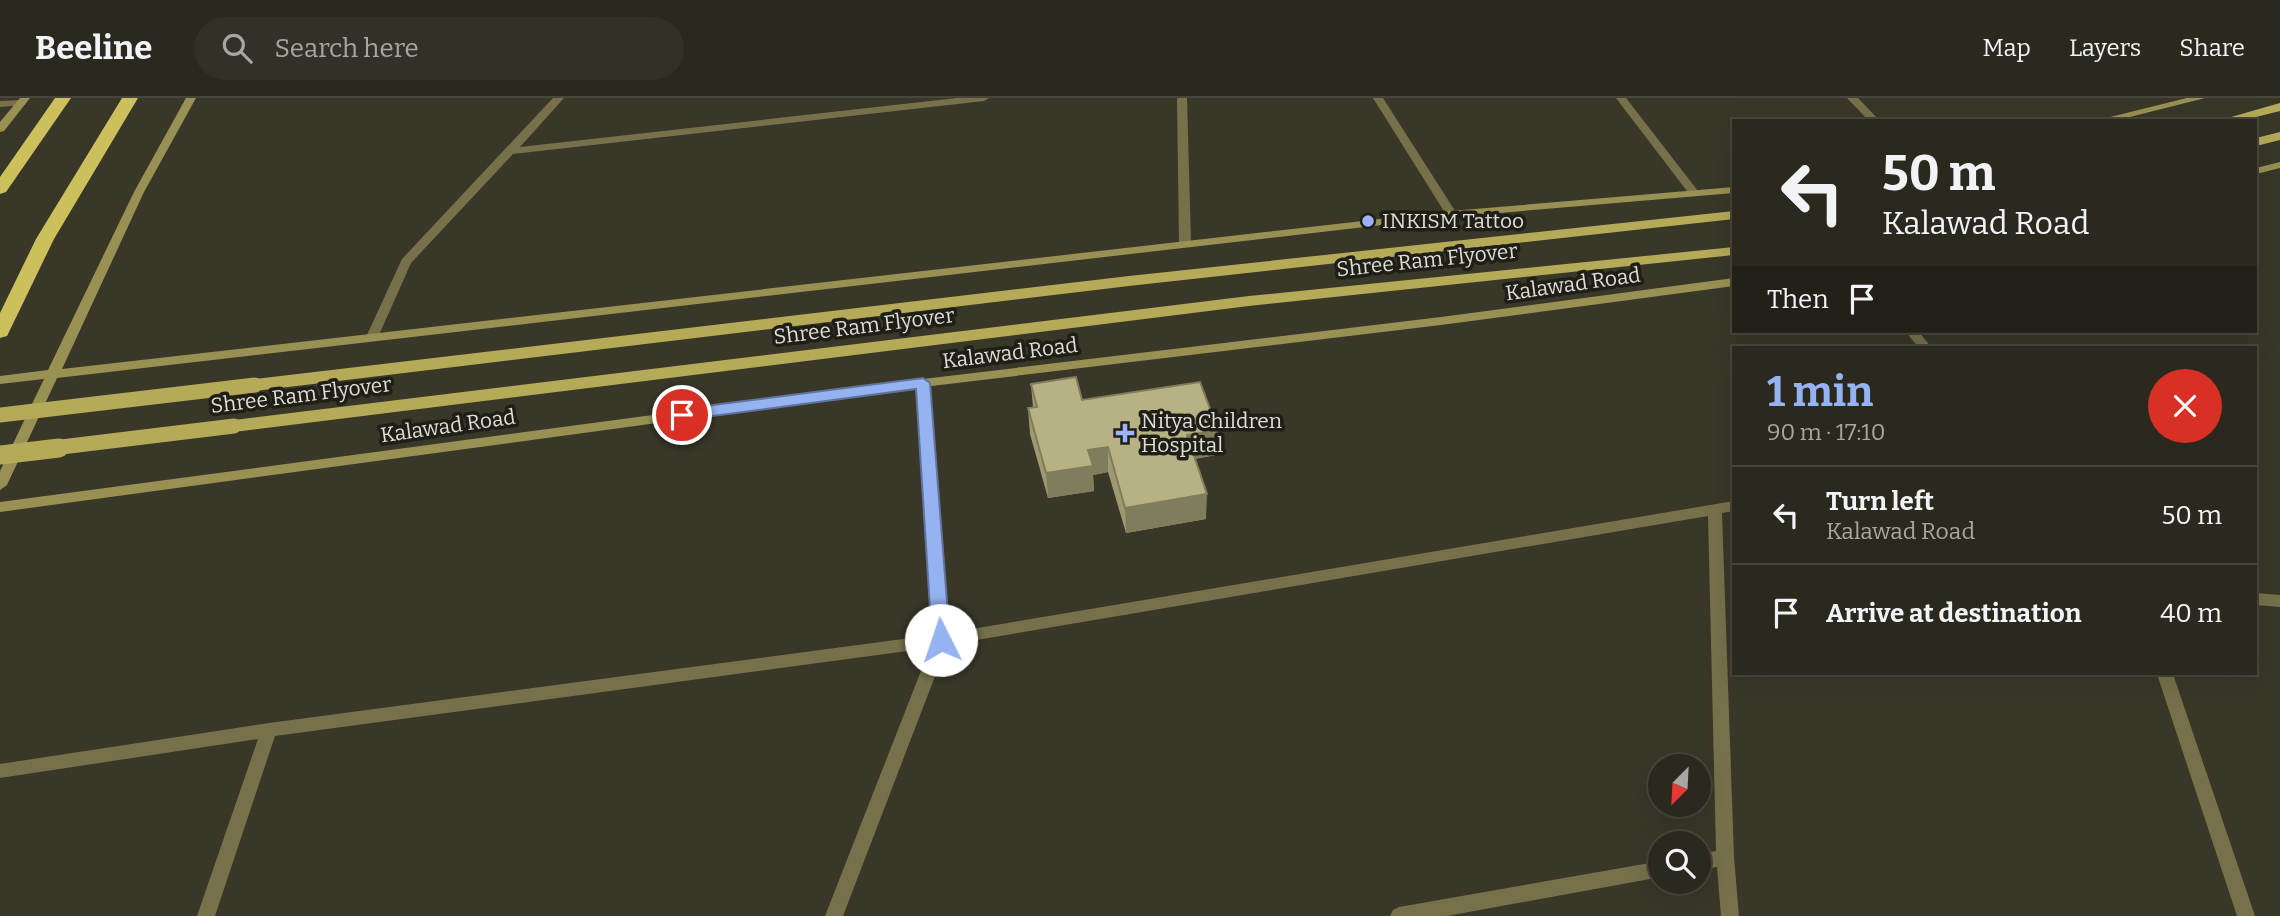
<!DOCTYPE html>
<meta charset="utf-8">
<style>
body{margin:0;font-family:Bitter,serif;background:#333127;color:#f1f3f6;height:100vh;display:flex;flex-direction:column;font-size:26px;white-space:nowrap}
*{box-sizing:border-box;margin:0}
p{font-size:23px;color:#a6a6a4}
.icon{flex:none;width:38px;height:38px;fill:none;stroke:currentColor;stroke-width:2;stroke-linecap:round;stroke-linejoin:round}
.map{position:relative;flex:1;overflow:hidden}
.drawer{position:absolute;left:1732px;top:248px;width:525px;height:329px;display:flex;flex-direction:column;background:#2b291e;border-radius:0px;box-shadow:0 7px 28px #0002,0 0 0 2px #47453c}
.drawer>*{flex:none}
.top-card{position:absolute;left:1732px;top:21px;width:525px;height:214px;border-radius:0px;box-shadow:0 7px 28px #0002,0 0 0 2px #47453c;background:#2b291e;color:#f1f3f6;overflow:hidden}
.needle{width:46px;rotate:204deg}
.controls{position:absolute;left:1648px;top:656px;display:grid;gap:14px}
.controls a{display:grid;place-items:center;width:63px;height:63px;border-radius:50%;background:#2b291e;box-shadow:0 7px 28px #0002,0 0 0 2px #47453c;font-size:35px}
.pin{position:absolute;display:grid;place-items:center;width:60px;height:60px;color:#fff;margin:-30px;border:4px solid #fff;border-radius:50%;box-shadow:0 2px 7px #0007}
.me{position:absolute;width:77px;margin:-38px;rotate:356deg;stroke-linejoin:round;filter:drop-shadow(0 0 5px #0008)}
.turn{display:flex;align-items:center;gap:24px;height:147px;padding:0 35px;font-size:32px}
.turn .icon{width:91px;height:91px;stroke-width:2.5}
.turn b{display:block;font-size:49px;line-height:60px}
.then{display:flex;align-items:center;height:66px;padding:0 35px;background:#0003;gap:14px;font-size:26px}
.round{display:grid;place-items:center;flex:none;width:74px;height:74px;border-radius:37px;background:#333127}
.overview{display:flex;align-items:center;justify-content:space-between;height:119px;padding:0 35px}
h1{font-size:42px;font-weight:700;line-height:52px;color:#95b2f1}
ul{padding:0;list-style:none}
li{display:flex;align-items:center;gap:21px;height:98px;padding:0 35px;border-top:2px solid #47453c}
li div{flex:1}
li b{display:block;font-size:26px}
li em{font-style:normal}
header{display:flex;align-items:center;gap:42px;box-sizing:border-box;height:98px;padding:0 35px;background:#2b291e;border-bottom:2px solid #47453c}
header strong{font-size:33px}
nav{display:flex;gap:38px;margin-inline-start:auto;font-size:24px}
.search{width:490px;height:63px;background:#333127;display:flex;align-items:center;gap:18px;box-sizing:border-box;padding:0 24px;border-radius:38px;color:#a6a6a4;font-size:26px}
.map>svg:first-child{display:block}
</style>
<header>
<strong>Beeline</strong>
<div class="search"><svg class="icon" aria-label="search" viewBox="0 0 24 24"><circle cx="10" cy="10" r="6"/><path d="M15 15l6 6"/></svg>Search here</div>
<nav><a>Map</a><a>Layers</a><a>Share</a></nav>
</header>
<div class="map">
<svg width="2280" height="818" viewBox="0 0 2280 818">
<rect width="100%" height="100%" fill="#393728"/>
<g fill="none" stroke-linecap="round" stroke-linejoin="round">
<g fill="#76714b" fill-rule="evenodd">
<polygon points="553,0 564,0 520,49 957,0 989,0 984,3 513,56 411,165 379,237 377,240 369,240 367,237 402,161"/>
<polygon points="1177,0 1187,0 1191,145 1185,149 1179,145"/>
<polygon points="1373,0 1383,0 1457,116 1455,118 1447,118"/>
<polygon points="1616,0 1626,0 1698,93 1698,97 1690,97"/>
<polygon points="1847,0 1858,0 1880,23 1869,23"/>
<polygon points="21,2 26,5 25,7 0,9 0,3"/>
<polygon points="1905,233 1918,233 1932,250 1919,250"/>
<polygon points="923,281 929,285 948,535 1734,403 1734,413 1722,415 1734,759 1739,818 1721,818 1717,769 1699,772 1699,756 1716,753 1708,418 947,547 843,818 825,818 930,550 275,638 215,818 197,818 258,641 0,680 0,666 269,625 933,537 917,285"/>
<polygon points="2256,495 2280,497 2280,509 2256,507"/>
<polygon points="2157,576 2173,576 2255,818 2237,818"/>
<polygon points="1661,763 1661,779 1447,818 1390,818 1393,812 1399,809"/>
</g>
<g fill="#999153" fill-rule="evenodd">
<polygon points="20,0 30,0 4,33 0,34 0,24"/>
<polygon points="186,0 196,0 144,94 62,271 1451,113 1734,89 1734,95 1451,119 57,280 7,387 0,392 0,373 44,281 0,286 0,278 48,272 134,94"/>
<polygon points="2187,0 2205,0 2114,23 2094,23"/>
<polygon points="2280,64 2280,70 2256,76 2256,70"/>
<polygon points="1734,180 1734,188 1441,227 923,289 0,414 0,404 923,281 1441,219"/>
</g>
<g fill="#b4aa58" fill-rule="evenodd">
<polygon points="2280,5 2280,13 2240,23 2217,23"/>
<polygon points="2280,34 2280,42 2256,48 2256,40"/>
<polygon points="1734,113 1734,121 1129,188 255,293 247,287 255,281 1129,178"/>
<polygon points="1734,149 1734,157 1249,208 234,334 226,328 234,322 1249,198"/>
</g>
<g fill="#ccc05c" fill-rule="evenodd">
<polygon points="55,0 71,0 6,94 0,96 0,79"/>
<polygon points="122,0 138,0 54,141 9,234 7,238 0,240 0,215 36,141"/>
</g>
<g stroke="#b4aa58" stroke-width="15">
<polyline points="0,317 255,287"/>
<polyline points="45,351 234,328"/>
</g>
<polyline stroke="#b4aa58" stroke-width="19" points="0,357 59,350"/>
</g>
<polygon fill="#9d9972" points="1031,286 1082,302 1218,332 1216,357 1195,361 1206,421 1126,435 1108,374 1093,377 1094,393 1048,400 1030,336 1028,310 1033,310"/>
<g fill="#807d5c">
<polygon points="1218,332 1216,357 1186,362 1187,337"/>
<polygon points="1108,349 1108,374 1093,377 1094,393 1048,400 1046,375 1088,352"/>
<polygon points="1207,396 1206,421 1126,435 1125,410"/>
</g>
<polygon fill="#b7b284" stroke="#807d5c" stroke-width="2" points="1076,279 1082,302 1200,284 1218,332 1187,337 1207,396 1125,410 1108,349 1088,352 1093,368 1046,375 1028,310 1037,309 1031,286"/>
<polygon fill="#95b2f1" stroke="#61749d" stroke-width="2" points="923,280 930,285 950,542 947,547 935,547 932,542 916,291 682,322 675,317 682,311"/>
<g fill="#9fb3fd" stroke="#1f1f18" stroke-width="2.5">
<circle cx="1368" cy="123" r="7"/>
<path d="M1121.5 324.5h7v7h7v7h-7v7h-7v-7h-7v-7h7z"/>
</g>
<g text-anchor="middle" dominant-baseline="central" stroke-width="7" stroke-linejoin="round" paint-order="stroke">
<g font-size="21" fill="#deded4" stroke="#1f1f18" text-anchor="start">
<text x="1382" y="123">INKISM Tattoo</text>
<text x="1141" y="323">Nitya Children<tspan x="1141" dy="24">Hospital</tspan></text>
</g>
<g font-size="21" fill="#deded4" stroke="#1f1f18">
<text transform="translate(1427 162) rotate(-6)">Shree Ram Flyover</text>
<text transform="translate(1573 186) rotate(-8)">Kalawad Road</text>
<text transform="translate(864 228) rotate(-7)">Shree Ram Flyover</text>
<text transform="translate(1010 255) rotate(-7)">Kalawad Road</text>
<text transform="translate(301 297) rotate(-7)">Shree Ram Flyover</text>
<text transform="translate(448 328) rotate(-8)">Kalawad Road</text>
</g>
</g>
</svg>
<div class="controls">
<a><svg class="needle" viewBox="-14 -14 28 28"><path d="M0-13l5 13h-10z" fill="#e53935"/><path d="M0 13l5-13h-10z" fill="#a6a6a4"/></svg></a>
<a><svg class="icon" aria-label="search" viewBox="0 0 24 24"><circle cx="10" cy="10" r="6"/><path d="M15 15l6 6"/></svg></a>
</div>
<div class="pin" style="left:682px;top:317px;background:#d93025"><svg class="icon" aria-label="arrive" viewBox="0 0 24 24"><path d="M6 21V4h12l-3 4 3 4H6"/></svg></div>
<svg class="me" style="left:941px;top:542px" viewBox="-20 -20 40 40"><circle r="19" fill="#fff"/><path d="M0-13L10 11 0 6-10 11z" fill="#95b2f1"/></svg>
<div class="top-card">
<div class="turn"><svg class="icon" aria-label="left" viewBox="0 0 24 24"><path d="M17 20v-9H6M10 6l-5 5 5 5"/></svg><div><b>50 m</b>Kalawad Road</div></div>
<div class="then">Then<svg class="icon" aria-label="arrive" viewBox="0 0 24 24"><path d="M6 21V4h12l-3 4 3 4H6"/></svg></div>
</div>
<section class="drawer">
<div class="overview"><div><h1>1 min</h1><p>90 m · 17:10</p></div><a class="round" style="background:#d93025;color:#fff"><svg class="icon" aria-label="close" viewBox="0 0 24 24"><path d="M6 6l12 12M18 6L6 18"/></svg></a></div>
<ul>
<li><svg class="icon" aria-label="left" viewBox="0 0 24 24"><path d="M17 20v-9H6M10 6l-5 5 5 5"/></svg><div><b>Turn left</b><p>Kalawad Road</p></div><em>50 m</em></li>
<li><svg class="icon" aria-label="arrive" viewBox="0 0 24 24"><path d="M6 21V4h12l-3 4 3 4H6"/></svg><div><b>Arrive at destination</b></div><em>40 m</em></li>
</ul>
</section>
</div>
